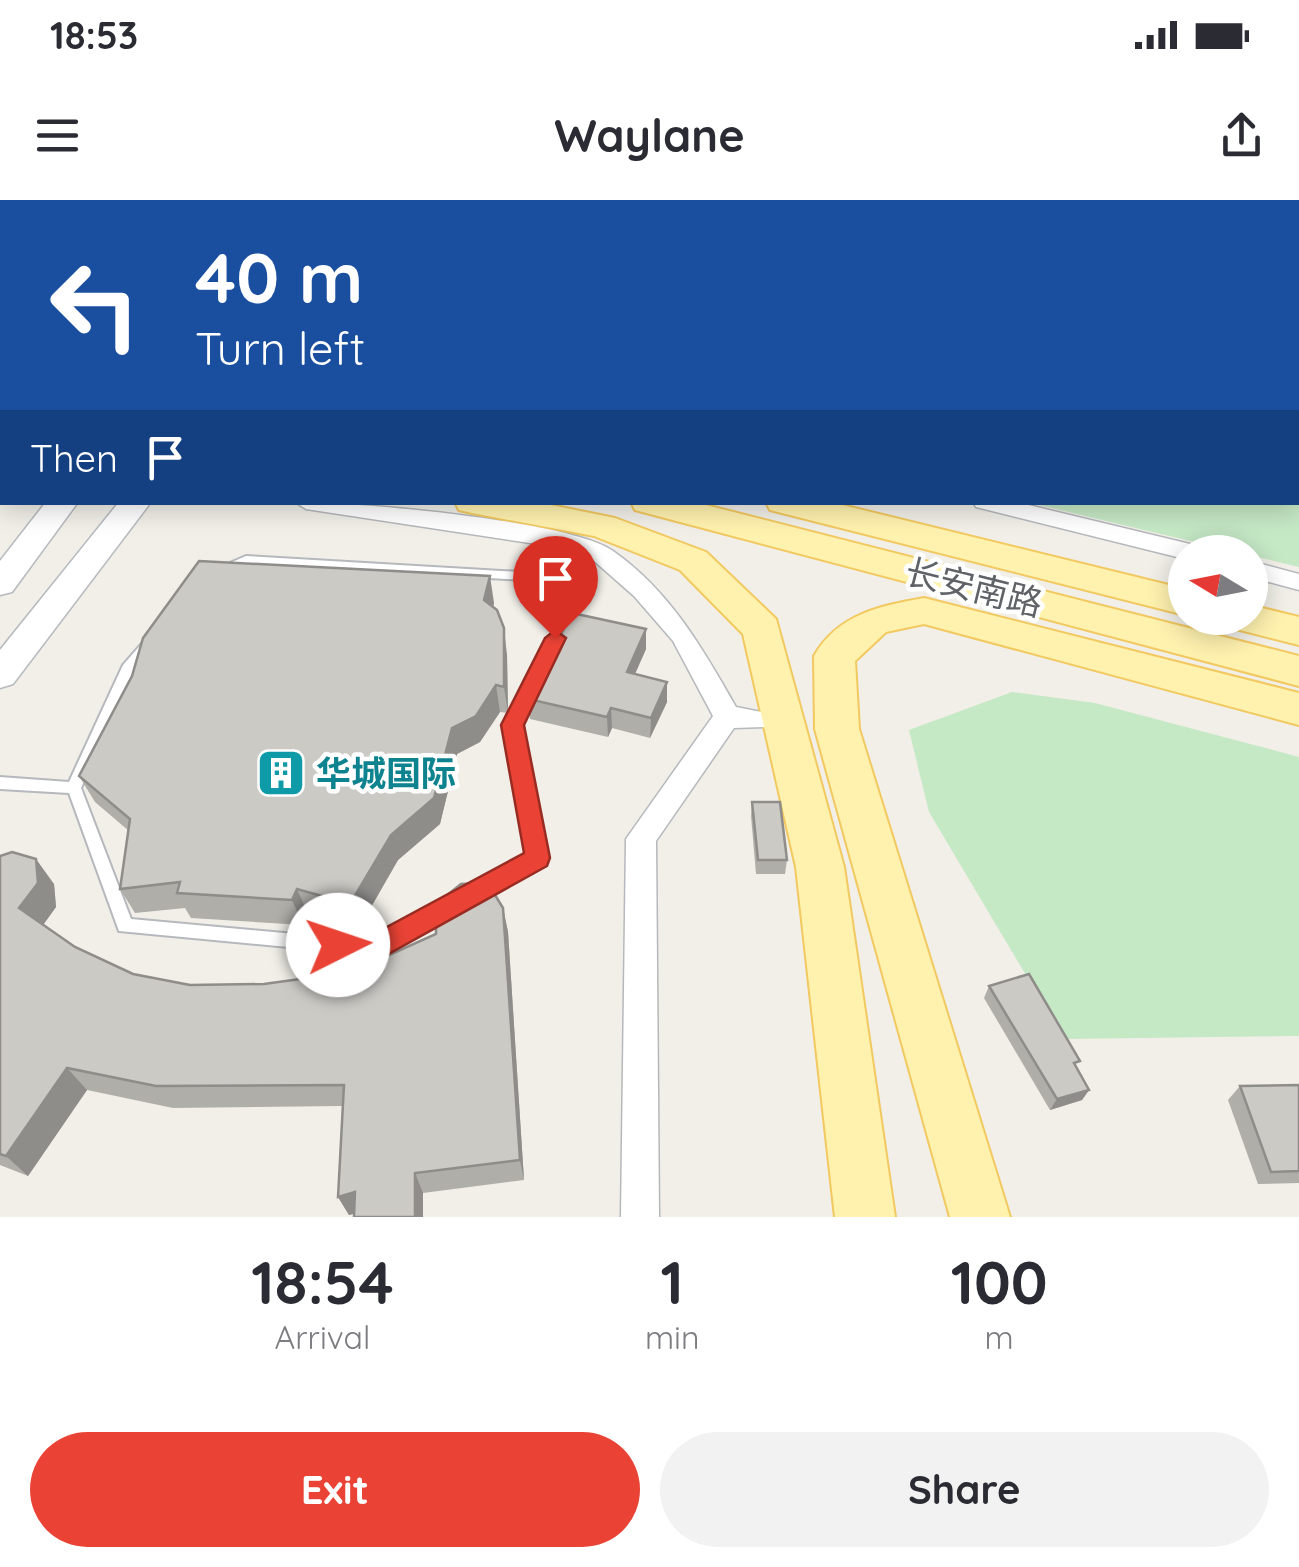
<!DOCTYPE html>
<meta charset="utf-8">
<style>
body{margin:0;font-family:Quicksand,"Noto Sans SC",sans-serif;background:#f2f2f3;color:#2b2b33;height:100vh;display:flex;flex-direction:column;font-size:38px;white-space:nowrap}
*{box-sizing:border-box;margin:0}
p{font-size:32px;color:#7c7c81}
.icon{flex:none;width:55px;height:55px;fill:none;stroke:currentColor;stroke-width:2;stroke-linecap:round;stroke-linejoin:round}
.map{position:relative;height:1017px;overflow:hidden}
.panel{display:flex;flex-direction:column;background:#fff;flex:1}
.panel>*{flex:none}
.hud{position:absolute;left:0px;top:0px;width:1300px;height:305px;box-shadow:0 5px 25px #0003;background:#1a4fa0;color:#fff;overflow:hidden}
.needle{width:65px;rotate:280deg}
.controls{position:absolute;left:1168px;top:335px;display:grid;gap:20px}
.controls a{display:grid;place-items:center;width:100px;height:100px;border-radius:50%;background:#fff;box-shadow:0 5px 25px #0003;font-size:50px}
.pin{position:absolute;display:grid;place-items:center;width:85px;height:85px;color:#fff;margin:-102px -42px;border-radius:50% 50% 50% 0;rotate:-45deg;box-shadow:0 0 10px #0007}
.pin .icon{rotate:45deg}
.me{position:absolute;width:110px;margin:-55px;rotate:86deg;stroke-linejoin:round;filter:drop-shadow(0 0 8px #0008)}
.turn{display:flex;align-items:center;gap:35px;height:210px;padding:0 30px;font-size:45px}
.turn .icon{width:130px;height:130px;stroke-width:2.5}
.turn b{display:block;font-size:70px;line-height:85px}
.then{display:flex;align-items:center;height:95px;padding:0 30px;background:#0003;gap:20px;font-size:38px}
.eta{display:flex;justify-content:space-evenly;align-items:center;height:170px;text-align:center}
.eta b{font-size:60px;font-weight:700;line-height:70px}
.action{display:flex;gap:20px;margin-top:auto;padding:20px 30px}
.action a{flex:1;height:115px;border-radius:60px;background:#ea4335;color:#fff;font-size:40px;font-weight:700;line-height:115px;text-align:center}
.action a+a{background:#f2f2f3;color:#2b2b33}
.status{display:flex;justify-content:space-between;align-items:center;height:70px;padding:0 50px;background:#fff;direction:ltr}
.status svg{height:28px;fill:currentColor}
header{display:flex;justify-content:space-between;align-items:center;height:130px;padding:0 30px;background:#fff;font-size:45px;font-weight:700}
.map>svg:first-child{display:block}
</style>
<div class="status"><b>18:53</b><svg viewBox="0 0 49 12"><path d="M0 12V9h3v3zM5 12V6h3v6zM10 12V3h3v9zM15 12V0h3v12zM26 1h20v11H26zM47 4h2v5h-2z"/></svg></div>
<header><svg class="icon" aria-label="menu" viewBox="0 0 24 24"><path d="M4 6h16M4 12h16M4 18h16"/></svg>Waylane<svg class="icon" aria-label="share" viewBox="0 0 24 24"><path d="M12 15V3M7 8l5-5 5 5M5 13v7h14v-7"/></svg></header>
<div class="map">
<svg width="1299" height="1017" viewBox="0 0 1299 1017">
<rect width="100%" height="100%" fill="#f1efe8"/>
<g fill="#c5e8c5">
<polygon points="1053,0 1299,0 1299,367 1031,303 1298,302 1298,2"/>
<polygon points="1012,492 1095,503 1299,557 1299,836 1064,839 929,612 909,530"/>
</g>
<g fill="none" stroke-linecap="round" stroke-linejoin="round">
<g stroke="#b5b8bc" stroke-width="4">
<path id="service" d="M246,356L588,376L590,379L520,525L546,658L543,663L373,755L119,731L69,593L0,589V577L69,582L123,465L202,375ZM248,364L576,383L506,525L530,655L371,741L131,719L81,588L134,470L210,381Z"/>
</g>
<g stroke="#b5b8bc" stroke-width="3">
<g id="minor">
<path d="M295,302C354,302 569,320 613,351C670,391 703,449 736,507L767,513L771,520L767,527L734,528L656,641L659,1017H621L626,639L713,516L673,441L634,396L593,360L550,346L306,309Z"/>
<polygon points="973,302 1016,302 1190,344 1202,352 1185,352 1185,359 976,307"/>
<polygon points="1250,361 1299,374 1299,390 1250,377"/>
</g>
</g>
<g stroke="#b5b8bc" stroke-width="36">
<g id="tertiary">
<polyline points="328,2 330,0"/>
<polyline points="357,2 359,0"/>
</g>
</g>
<g stroke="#b6babf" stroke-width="3">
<g id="secondary">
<polygon points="0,94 2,95 2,111 0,110"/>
<polygon points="46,302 78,302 12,392 0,395 0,361"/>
<polygon points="119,302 151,302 13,484 0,488 0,450"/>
</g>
</g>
<g stroke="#f2c960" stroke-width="4">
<g id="primary">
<rect x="0" y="125" width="2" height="18"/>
<polygon points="2,225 2,245 0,246 0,226"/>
<polygon points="455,302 536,302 615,318 706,352 776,419 844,667 895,1017 835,1017 796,667 743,434 680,370 594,336 472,313 459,310"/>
<polygon points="631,302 694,302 1299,456 1299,486 635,310"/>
<polygon points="766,302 830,302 1185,389 1185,415 770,310"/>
<path d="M924,398L1299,493V525L924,424L886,432L855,461L859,529L1010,1017H950L815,529L814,456C838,414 880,406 924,398Z"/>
<polygon points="1250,405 1299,417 1299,445 1232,428 1227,418 1250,418"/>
</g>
</g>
<g stroke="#f9ab00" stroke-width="4">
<g id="motorway">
<rect x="786" y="0" width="30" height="2"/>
<rect x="844" y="0" width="30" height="2"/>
</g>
</g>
<use href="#service" fill="#fff" fill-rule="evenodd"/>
<use href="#minor" fill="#fff" fill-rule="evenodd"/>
<use href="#tertiary" stroke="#fff" stroke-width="32"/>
<use href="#secondary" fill="#fff" fill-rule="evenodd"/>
<use href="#primary" fill="#fff2af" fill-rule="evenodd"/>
<use href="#motorway" fill="#fde293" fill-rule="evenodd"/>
</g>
<g fill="#afaea9">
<polygon points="0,0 261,0 259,2 2,2 2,4 0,3"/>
<polygon points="650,0 690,0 689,2 650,2"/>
<polygon points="494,403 493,407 507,455 508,513 500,512 480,542 457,554 440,624 398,660 359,728 308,714 303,725 191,718 185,708 135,713 120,689 129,631 95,602 79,576"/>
<polygon points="646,449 635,474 667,482 667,502 650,538 612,528 608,537 530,519 528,499"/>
<polygon points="752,602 787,660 785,674 756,674 751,616"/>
<polygon points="0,656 54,684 56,707 43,725 75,747 133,774 190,785 264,784 329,775 378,760 503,708 508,732 524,980 423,993 349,1015 338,997 342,906 173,908 87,890 28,976 0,965"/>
<polygon points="989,786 1076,867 1089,890 1082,900 1050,910 984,798"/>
<polygon points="1299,885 1299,983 1258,984 1228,900 1240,886"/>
</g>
<g fill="#8f8d8a">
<polygon points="242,0 261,0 259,2 242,2"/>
<polygon points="490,376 494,403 488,427 484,400"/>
<polygon points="504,428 507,455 508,513 504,487"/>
<polygon points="646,429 646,449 627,492 627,472"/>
<polygon points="667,482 667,502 650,538 651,518"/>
<polygon points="496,485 500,512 480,542 457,554 440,624 398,660 359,728 350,704 452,528"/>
<polygon points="611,508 612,528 608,537 607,517"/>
<polygon points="36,659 54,684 56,707 38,732 19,708"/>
<polygon points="297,689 308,714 303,725 292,700"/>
<polygon points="503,708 508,732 524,980 520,960"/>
<polygon points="67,868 87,890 28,976 6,956"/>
<polygon points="1089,890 1082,900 1050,910 1057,899"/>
<polygon points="415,973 423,993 423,1017 415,1017"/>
<polygon points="355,992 365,1011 349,1015 338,997"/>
</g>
<g fill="#cccac5" stroke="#8f8d8a" stroke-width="2.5">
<polygon points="63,0 166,0 161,2 75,2"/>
<polygon points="199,361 490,376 484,400 497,410 504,428 504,487 496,485 476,516 452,528 434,598 391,635 350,704 297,689 292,700 177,693 180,682 120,689 130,619 79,576 132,476 143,438"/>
<polygon points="572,413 646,429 627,472 667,482 651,518 611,508 607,517 528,499"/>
<polygon points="752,602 780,602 787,660 758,660"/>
<polygon points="12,652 36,659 38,683 19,708 75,747 133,774 190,785 264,784 329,775 378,760 436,734 436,704 461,684 480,683 492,690 503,708 520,960 415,973 415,1017 354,1017 355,992 338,997 344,885 156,886 67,868 6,956 0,954 0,656"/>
<polygon points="1029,774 1080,861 1074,863 1089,890 1057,899 989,786"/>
<polygon points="1299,885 1299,971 1271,972 1240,886"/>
</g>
<polygon fill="#ea4335" stroke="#982c22" stroke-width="2.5" points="555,430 566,438 524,525 550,658 547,666 383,757 373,760 328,754 324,745 328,737 370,736 524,653 501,525 545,438"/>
<defs>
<g id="building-square" transform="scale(2.5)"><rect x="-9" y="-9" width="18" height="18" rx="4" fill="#0f9aa8" stroke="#fff"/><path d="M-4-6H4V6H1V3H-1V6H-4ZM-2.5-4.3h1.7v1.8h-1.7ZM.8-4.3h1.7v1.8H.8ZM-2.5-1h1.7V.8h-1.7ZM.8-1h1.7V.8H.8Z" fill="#fff"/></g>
</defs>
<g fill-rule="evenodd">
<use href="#building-square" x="281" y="573"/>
</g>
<g text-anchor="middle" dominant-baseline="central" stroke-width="9" stroke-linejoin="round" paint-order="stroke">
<g font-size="35" fill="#5f6368" stroke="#fff">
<text transform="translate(974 387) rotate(14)">长安南路</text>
</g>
<g font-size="35" font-weight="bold" fill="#0d838f" stroke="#fff" text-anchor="start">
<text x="316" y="573">华城国际</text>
</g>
</g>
</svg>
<div class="controls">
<a><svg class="needle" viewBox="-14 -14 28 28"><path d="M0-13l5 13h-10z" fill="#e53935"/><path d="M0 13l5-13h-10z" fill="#7c7c81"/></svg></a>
</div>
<div class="pin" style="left:555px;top:438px;background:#d93025"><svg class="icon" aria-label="arrive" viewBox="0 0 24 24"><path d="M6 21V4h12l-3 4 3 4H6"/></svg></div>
<svg class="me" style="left:338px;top:745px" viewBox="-20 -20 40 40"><circle r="19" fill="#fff"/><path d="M0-13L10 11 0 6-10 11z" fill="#ea4335"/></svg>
<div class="hud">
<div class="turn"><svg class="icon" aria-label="left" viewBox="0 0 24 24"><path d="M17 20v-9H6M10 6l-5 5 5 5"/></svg><div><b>40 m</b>Turn left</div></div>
<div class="then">Then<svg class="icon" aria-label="arrive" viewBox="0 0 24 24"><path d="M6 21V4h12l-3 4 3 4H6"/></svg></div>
</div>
</div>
<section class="panel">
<div class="eta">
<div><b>18:54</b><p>Arrival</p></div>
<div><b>1</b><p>min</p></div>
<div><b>100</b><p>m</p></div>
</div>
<div class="action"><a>Exit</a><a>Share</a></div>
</section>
